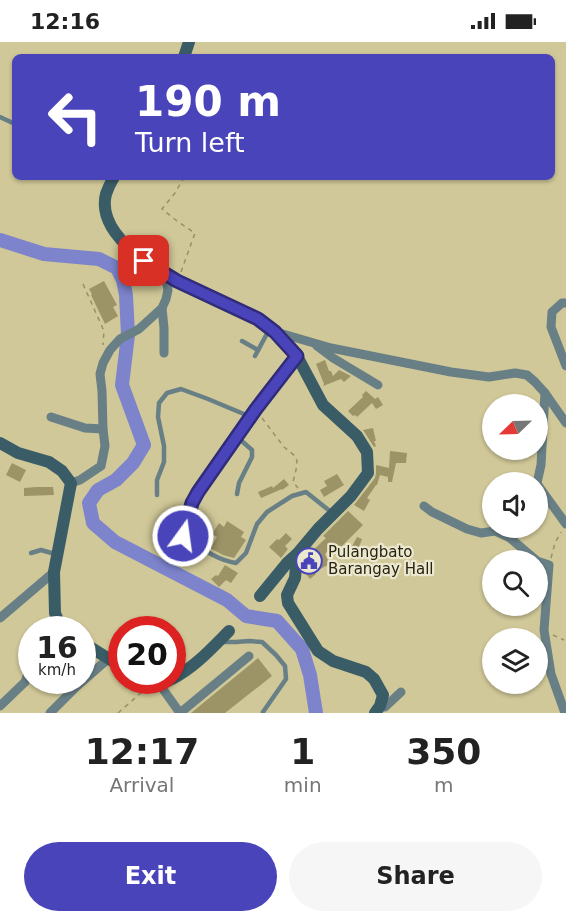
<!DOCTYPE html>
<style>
body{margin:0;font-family:"DejaVu Sans",sans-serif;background:#f6f6f6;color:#222;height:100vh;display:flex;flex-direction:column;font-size:22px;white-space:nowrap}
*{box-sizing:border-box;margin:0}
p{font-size:20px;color:#767676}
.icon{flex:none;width:33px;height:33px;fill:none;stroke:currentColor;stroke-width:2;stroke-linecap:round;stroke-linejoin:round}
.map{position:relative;height:671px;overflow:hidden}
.details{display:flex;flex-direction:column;background:#fff;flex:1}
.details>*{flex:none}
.top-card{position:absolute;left:12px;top:12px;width:543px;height:126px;border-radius:9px;box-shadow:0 2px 4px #0004;background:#4a44bb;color:#fff;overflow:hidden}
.needle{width:39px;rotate:247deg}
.buttons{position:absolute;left:482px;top:352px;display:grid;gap:12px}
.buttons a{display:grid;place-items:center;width:66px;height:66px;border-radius:50%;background:#fff;box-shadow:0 2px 4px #0004;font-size:30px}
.speed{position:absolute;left:18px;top:574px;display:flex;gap:12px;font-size:30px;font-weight:700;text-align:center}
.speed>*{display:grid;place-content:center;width:78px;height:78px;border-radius:50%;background:#fff;box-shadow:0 2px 4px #0004;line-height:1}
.speed small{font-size:15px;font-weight:400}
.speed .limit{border:9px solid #d22;background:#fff;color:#111}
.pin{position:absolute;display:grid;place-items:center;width:51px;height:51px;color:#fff;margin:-26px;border-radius:12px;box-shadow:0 3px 9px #0006}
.me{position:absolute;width:66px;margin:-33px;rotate:14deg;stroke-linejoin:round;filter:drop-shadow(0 0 4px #0008)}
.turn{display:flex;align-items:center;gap:21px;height:126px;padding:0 24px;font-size:27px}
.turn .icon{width:78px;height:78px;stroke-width:2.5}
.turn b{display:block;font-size:42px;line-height:51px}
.eta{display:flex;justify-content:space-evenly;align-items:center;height:102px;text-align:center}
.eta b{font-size:36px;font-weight:700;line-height:42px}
.action{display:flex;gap:12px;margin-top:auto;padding:12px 24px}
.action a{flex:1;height:69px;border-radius:36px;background:#4a44bb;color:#fff;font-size:24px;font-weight:700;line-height:69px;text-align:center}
.action a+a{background:#f6f6f6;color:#222}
.status{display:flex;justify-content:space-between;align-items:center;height:42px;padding:0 30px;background:#fff;direction:ltr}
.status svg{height:16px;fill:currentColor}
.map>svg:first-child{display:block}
</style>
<div class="status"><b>12:16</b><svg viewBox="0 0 49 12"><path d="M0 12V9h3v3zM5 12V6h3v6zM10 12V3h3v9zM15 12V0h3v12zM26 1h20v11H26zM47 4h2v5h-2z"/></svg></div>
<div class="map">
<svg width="566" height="671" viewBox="0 0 566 671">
<rect width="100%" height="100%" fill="#d0c898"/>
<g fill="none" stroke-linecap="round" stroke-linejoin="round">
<polyline stroke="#7d84cc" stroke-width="14" points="0,198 44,212 99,217 117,226 123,238 126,253 128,293 122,343 144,403 133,421 116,438 98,448 89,461 93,481 115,500 227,558 246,574 277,579 302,607 310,633 316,671"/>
</g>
<g fill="#9c9466">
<polygon points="104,239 117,263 113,265 118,274 105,282 91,253 92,252 89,247"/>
<polygon points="325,318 329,329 331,329 333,334 339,328 351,334 344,340 341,337 323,344 324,342 316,322"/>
<polygon points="366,349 375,357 378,355 383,363 376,367 372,361 357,375 355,373 353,374 348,369 363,355 362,353"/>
<polygon points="373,386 376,399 374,399 376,404 374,405 363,388"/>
<polygon points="390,409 407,411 406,421 396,421 392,440 388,440 388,435 380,433 377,443 376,443 367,456 370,458 364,469 354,463 375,436 376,431 376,423 389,426"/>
<polygon points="12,421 26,428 20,440 6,433"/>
<polygon points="337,432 344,443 324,455 320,448 327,444 324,439"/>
<polygon points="284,437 289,443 282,448 282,447 261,456 258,450 272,444 273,446"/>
<polygon points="37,445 53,445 54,453 24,454 24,446"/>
<polygon points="348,469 363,483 338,508 333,503 325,512 330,522 314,530 316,532 310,537 306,532 308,530 304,525 305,516 326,496 323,494"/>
<polygon points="227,479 244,490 241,495 246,498 234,516 223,513 210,506 217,495 212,492 219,481 224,485"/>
<polygon points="286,491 292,497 285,504 288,507 281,516 269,505 277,497 279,498"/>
<polygon points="357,495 362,497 354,518 347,514"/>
<polygon points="225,523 238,531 231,541 226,538 219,545 211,537 216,533 218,534"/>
<polygon points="258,616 272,634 225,671 191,671"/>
</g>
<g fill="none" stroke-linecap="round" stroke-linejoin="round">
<g stroke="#97906a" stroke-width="1.5" stroke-dasharray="4.5 4.5" stroke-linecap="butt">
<polyline points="181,230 195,191 177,179 162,167 175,151 183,137 182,135"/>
<polyline points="83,242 104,289 103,303"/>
<polyline points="262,376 284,405 295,414 297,419 296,428 293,440 298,446"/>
<polyline points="551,516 555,501 561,490"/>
<polyline points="553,593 564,598"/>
<polyline points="118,671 142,650"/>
</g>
<g stroke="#687f86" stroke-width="4.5">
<polyline points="0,75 15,82"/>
<polyline points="242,299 258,308"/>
<polyline points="255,314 269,288"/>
<path d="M237,452L239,441L252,415V408L236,394L212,429L192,461L183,494C200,505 216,518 236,521L246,511L257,482L267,470L292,454L306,450L331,470"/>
<polyline points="157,453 157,438 164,420 164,404 158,375 159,361 167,351 181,347 208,357 251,375"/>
<polyline points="31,511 41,508 55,512"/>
<polyline points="222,600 236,600 249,599 262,600 276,613 285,624 286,637 263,670"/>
</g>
<g stroke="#687f86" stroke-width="9">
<polyline points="566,261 562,261 552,270 551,285 566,324"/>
<polyline points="162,266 164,286 164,311"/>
<polyline points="276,290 331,306 451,330 489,335 515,331 527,333 535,340 545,351 566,381"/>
<polyline points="317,304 333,316 378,343"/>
<polyline points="51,375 85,386 103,387"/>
<polyline points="236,394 297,314"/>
<polyline points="71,441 80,438 101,424 105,404 103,387 102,349 100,332 103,321 110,308 120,297 139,287 162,266 166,257 168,248 165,233"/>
<polyline points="537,441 541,423 545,351"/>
<polyline points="537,442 566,482"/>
<polyline points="424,464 432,470 467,487 481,491 495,489 510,496 537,519 549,523 544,588 551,632 565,671"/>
<polyline points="0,576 54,530"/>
<polyline points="160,643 180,671"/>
<polyline points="0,664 25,640 32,621"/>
<polyline points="380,664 385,665 401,650"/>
<polyline points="50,671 77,644 108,617"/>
<polyline points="180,671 249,614"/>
</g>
<g stroke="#3a5c67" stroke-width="12">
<polyline points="184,15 189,0"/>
<path d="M114,135C111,140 108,146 106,152C91,211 217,258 258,277L275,290L297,314L323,363L357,394L367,410L368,431L351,454L318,487L297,512L287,521L260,554"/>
<polyline points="0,401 18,411 49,420 62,429 71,441 54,530 55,571 59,581 65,588"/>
<polyline points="297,512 295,536 287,553 288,561 318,609 333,619 366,630 374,637 383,653 380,664 375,671"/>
<polyline points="82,600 122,625"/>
<path d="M172,637C194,626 212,606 229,589"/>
<path d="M143,639C153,646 158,644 168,639"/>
</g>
</g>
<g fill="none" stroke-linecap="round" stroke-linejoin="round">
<g stroke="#302c7a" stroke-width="15">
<polyline id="route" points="144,219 177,239 258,277 275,290 297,314 256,367 198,450 192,461 183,494"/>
</g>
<use href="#route" stroke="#4a44bb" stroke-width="10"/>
</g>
<defs>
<g id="civic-ring" transform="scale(1.35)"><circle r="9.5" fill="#ece8d0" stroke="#4a44bb" stroke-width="1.5"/><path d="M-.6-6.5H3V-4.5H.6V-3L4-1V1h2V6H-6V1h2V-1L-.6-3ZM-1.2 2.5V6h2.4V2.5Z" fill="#4a44bb"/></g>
</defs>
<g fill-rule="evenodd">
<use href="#civic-ring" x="309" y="519"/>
</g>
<g text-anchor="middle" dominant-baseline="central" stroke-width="4.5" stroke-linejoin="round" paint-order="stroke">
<g font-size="15" fill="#262310" stroke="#ece8d0" text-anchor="start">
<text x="328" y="510">Pulangbato<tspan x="328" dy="17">Barangay Hall</tspan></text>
</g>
</g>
</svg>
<div class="buttons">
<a><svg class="needle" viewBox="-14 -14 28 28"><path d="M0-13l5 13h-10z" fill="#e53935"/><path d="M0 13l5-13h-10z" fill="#767676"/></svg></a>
<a><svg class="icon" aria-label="sound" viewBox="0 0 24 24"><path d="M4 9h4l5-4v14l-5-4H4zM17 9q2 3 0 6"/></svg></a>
<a><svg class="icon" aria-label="search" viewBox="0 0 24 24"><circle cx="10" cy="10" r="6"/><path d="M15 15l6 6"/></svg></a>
<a><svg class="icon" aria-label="layers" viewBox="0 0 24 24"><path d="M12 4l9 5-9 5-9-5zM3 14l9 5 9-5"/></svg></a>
</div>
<div class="speed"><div>16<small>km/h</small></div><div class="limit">20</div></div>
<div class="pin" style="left:144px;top:219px;background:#d93025"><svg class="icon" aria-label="arrive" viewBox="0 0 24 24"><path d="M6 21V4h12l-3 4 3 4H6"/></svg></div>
<svg class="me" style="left:183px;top:494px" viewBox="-20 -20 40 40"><circle r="17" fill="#4a44bb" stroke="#fff" stroke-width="3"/><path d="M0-11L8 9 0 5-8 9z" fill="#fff"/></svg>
<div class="top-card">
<div class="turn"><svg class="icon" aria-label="left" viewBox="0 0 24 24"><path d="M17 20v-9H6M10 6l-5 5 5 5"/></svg><div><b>190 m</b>Turn left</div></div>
</div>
</div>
<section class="details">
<div class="eta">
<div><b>12:17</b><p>Arrival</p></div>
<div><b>1</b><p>min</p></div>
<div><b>350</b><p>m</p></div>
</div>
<div class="action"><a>Exit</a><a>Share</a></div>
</section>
